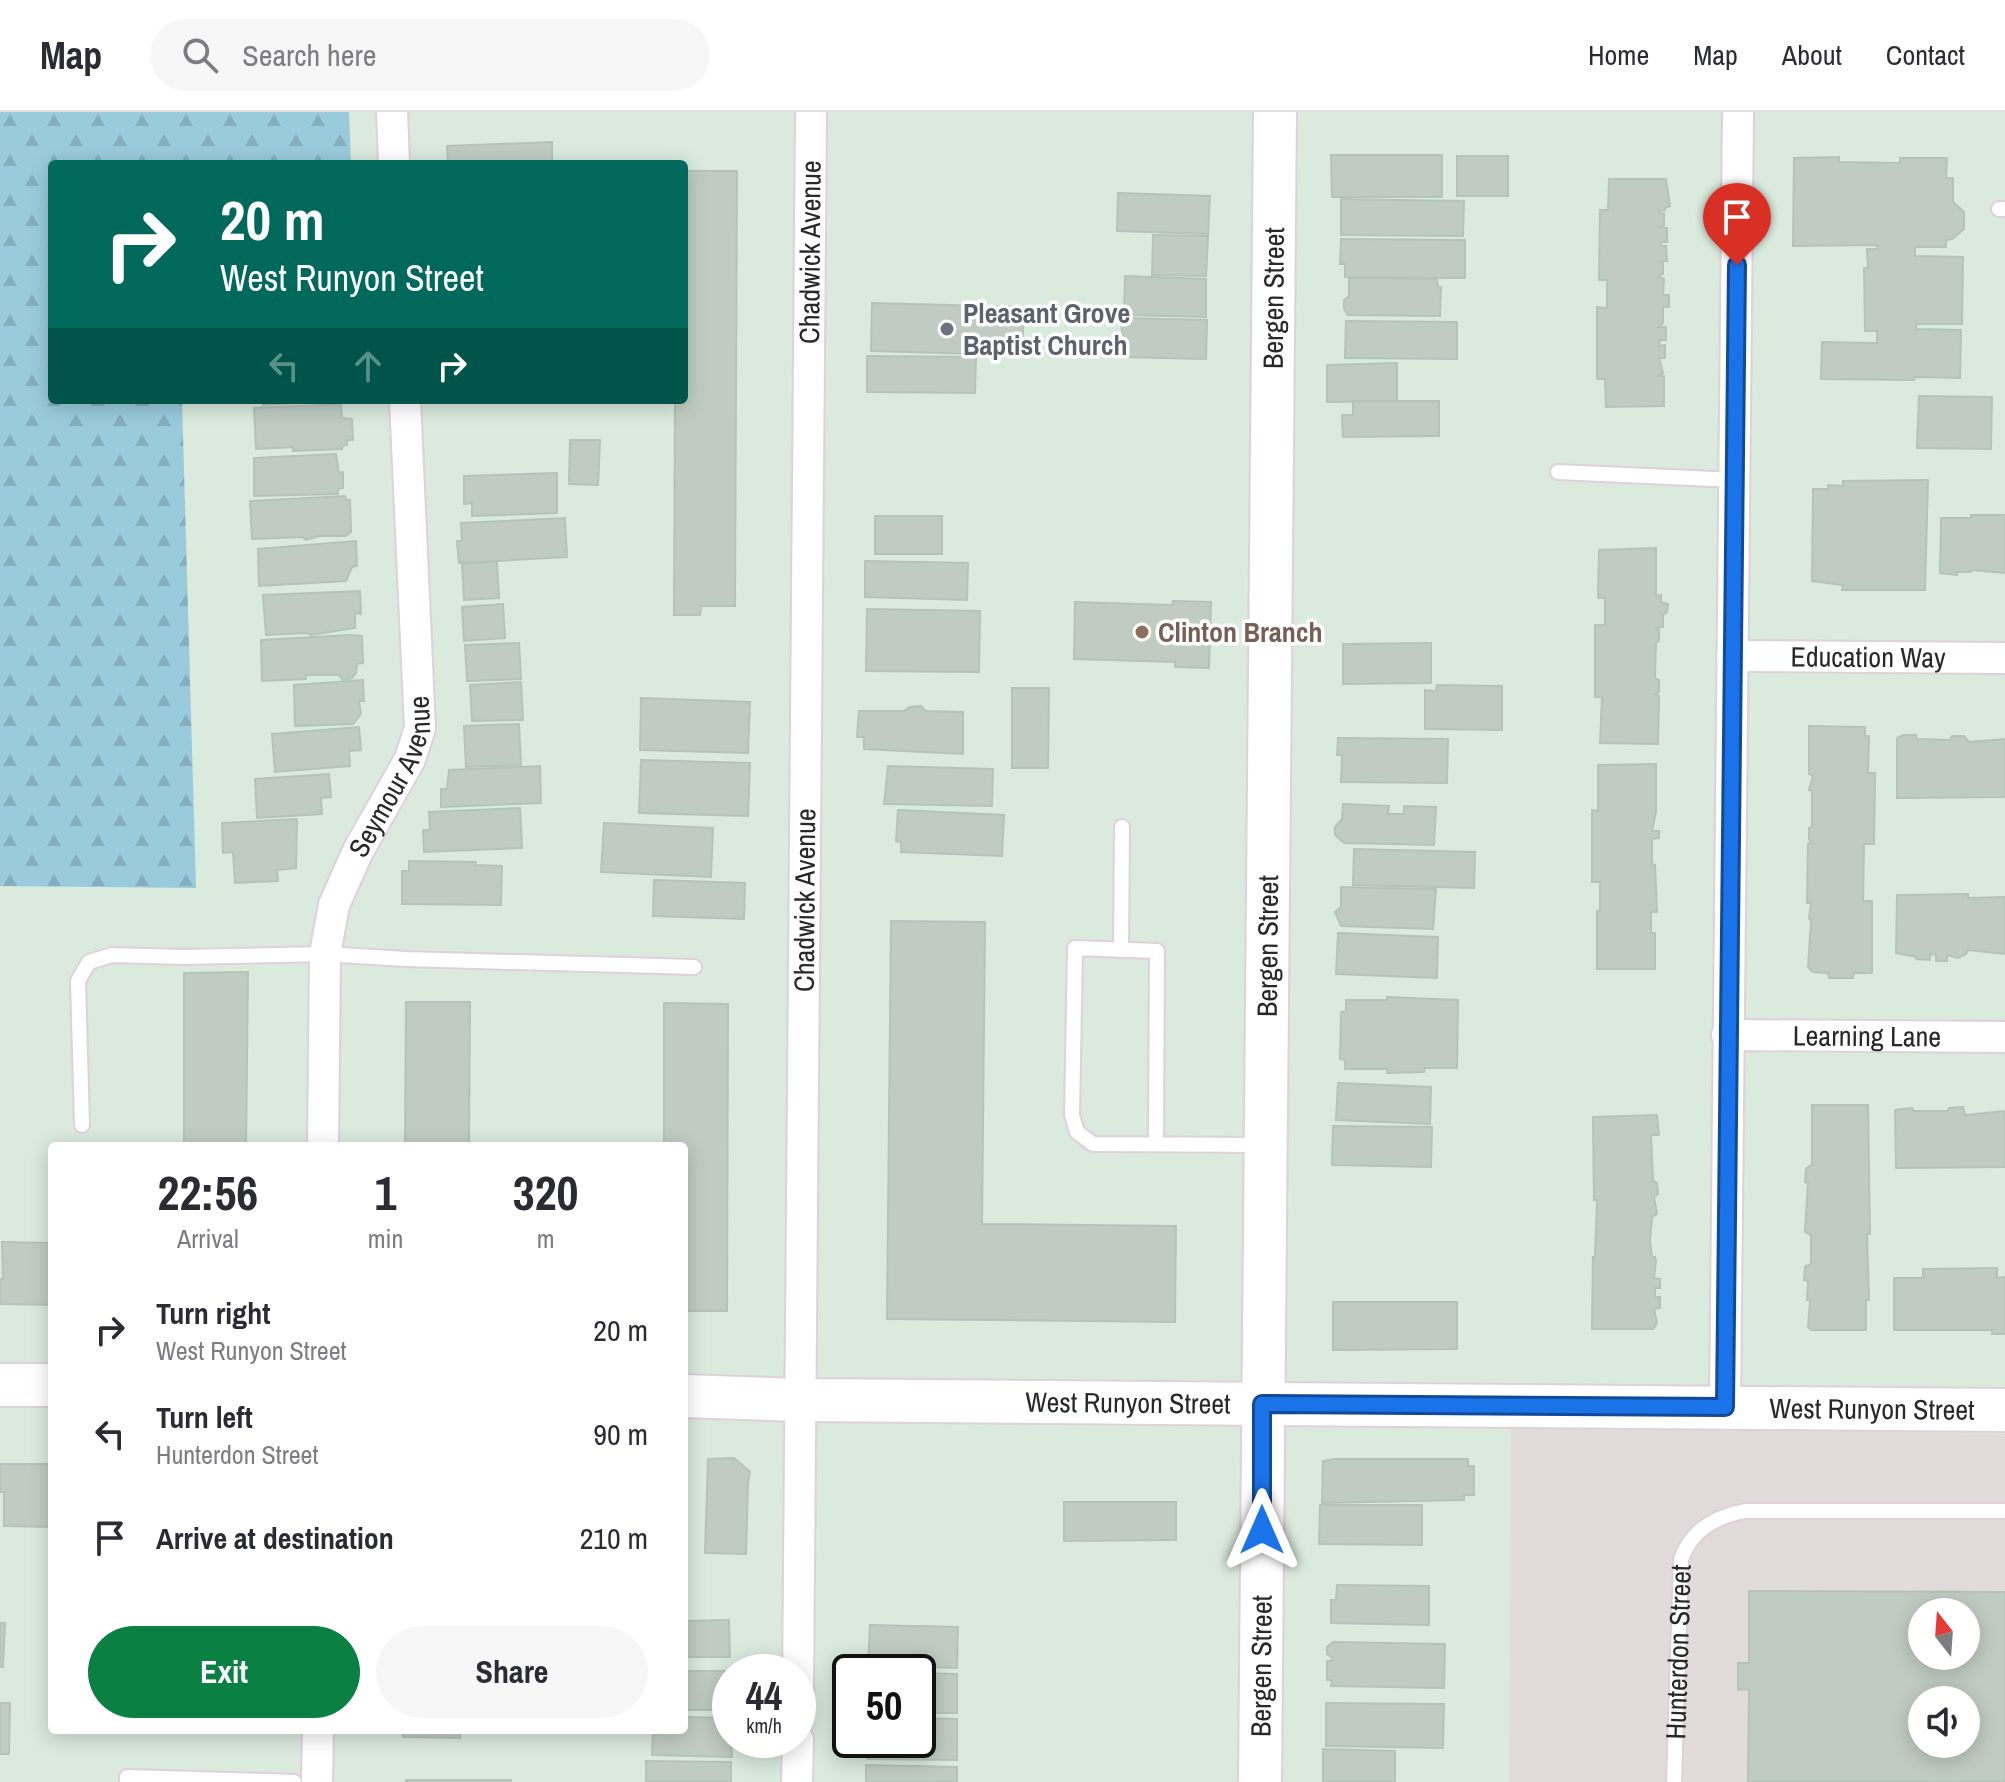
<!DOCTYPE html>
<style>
body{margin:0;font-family:"Archivo Narrow",sans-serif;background:#f7f7f7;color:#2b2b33;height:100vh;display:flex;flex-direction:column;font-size:30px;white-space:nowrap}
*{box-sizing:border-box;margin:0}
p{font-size:26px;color:#7c7c81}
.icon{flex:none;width:44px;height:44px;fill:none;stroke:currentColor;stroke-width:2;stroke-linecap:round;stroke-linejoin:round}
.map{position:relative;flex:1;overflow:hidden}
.side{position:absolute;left:48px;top:1030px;width:640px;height:592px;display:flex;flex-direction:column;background:#fff;border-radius:8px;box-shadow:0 4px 20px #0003}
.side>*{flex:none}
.hud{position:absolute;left:48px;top:48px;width:640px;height:244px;border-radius:8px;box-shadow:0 4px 20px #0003;background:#00695c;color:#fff;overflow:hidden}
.needle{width:52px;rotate:343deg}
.controls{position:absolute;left:1908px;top:1486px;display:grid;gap:16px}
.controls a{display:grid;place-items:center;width:72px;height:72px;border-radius:50%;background:#fff;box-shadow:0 4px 20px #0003;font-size:40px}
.speed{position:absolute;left:712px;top:1542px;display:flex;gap:16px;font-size:40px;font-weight:700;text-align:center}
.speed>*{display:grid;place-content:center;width:104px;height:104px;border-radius:50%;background:#fff;box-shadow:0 4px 20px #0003;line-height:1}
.speed small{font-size:20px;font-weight:400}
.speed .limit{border:4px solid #111;border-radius:12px;background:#fff;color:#111}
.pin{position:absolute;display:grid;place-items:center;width:68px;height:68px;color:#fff;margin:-82px -34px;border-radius:50% 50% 50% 0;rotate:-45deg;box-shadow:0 0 8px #0007}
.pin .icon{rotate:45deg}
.me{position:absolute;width:88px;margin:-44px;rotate:0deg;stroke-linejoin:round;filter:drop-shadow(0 0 6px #0008)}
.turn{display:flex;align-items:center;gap:28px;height:168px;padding:0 40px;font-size:36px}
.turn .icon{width:104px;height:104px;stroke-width:2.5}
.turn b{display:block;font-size:56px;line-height:68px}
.lanes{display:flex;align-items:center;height:76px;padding:0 40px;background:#0003;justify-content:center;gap:40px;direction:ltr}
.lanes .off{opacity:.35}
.eta{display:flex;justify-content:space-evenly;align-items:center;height:136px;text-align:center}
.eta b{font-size:48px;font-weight:700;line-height:56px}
.primary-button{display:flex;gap:16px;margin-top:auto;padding:16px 40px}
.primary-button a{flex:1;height:92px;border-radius:48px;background:#0b8043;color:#fff;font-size:32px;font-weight:700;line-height:92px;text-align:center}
.primary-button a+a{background:#f7f7f7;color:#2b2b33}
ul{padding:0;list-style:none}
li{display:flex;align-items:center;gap:24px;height:104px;padding:0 40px}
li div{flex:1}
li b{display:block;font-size:30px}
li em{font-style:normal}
header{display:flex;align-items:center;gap:48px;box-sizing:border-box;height:112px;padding:0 40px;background:#fff;border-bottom:2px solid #e1e1e2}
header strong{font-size:38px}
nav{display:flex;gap:44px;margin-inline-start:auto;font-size:28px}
.search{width:560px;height:72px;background:#f7f7f7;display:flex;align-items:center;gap:20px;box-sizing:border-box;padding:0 28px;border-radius:44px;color:#7c7c81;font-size:30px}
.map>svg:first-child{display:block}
</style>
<header>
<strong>Map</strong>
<div class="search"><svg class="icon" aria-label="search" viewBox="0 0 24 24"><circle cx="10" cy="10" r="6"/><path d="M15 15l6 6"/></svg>Search here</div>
<nav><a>Home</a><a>Map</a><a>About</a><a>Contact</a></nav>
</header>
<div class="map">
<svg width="2005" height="1670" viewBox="0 0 2005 1670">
<defs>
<pattern id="forest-firs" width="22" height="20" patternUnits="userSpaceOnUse" patternTransform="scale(2)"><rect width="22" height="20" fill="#9acbdd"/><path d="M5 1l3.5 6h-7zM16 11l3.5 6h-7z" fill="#85aebe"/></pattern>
</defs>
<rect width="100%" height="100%" fill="#daeadd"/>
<path fill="#e2dbdb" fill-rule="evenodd" d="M1511,1312L2005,1322V1670H1509ZM1922,1500H1966V1544H1922ZM1922,1588H1966V1632H1922Z"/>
<polygon fill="url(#forest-firs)" points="0,0 349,0 351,52 52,52 52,288 182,288 196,776 0,774"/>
<g fill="#c0ccc2" stroke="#b4c4b8" stroke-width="2" fill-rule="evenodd">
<polygon points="552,30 552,52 448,52 447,34"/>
<polygon points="1331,43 1442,43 1442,85 1332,85"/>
<rect x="1457" y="44" width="51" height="40"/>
<polygon points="1839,45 1839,50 1900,51 1900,46 1947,46 1946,66 1953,66 1953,90 1964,100 1964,117 1952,127 1946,128 1946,135 1915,135 1915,144 1963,145 1962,212 1916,212 1916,217 1961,218 1960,266 1915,265 1914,268 1821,267 1822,230 1877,231 1877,219 1865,219 1864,156 1868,156 1867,137 1877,137 1877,133 1793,134 1794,46"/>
<polygon points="684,59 737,59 735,494 701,494 700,503 674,503 675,288 684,288"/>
<polygon points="1609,67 1666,67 1670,94 1665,96 1665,98 1658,99 1664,101 1664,113 1660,115 1667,116 1667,130 1661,130 1661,134 1666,134 1667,149 1659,149 1663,151 1663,162 1658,165 1664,167 1663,183 1669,183 1669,195 1663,195 1663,211 1659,215 1666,215 1666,228 1660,228 1659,234 1665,233 1665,246 1659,246 1663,261 1658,264 1664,264 1664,294 1606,295 1605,267 1597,267 1597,195 1607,196 1607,168 1599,168 1600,98 1608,98"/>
<polygon points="1118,81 1210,84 1208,122 1117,119"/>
<polygon points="1341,87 1464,89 1463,124 1341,123"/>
<polygon points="1153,123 1208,124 1206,164 1152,163"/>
<polygon points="1341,127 1465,128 1465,166 1345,165 1345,152 1340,152"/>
<polygon points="1125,164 1206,167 1206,205 1124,203"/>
<polygon points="1349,166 1437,167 1438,175 1441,175 1440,204 1348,203 1344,197 1344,188 1349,184"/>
<polygon points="872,191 1024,195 1022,243 871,239"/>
<polygon points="1122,206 1207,208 1206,247 1121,245"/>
<polygon points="1346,209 1457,210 1457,247 1345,246"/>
<polygon points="867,244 976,245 975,281 867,280"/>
<polygon points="1397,251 1397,289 1327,290 1327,253"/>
<polygon points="1919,284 1992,285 1991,337 1917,336"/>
<polygon points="263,288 354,288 263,293"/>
<polygon points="1353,289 1439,289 1439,324 1343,325 1342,303 1353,303"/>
<polygon points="341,292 342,306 352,307 353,328 347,328 347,333 342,334 342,337 293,339 293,335 256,337 254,296"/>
<polygon points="570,328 600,328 598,373 569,372"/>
<polygon points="336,342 339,361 343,360 343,376 338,377 338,382 254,384 254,346"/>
<polygon points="557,361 557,401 472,404 472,391 464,392 464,364"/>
<polygon points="1928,368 1925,478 1842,478 1843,473 1812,469 1813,377 1828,377 1828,373 1843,374 1843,369"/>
<polygon points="345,384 346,388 350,388 351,420 346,424 319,424 306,428 302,425 252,427 250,389"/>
<polygon points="1971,403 2005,403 2005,461 1971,458 1971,460 1957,460 1957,463 1940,461 1941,406 1971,406"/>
<rect x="875" y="404" width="67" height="38"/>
<polygon points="565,406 567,445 459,451 457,429 462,429 461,411"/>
<polygon points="356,429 357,454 352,455 346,469 259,474 258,437"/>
<polygon points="1656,436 1656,484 1661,483 1661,490 1668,492 1667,500 1663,503 1663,515 1656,516 1659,518 1659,529 1656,531 1655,566 1659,568 1659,580 1655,582 1659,584 1658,632 1600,631 1602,585 1595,585 1595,513 1605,513 1605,486 1598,486 1599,438"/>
<polygon points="865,449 968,451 967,488 865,485"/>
<polygon points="497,450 499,486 464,488 462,452"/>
<polygon points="360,479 361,502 355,501 355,516 311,523 307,521 266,523 263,483"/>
<polygon points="1173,489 1211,490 1209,556 1175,555 1175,550 1074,547 1075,490 1172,493"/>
<polygon points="503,492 505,526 464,529 462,495"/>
<polygon points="867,497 980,499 979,560 866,559"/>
<polygon points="350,523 362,524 363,551 357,552 356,561 352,566 343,568 339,563 306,563 306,567 262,569 261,528"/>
<polygon points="519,531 521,567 467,569 465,533"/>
<polygon points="1431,531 1431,571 1343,572 1343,532"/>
<polygon points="363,568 364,589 359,589 361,602 353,612 295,614 294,573"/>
<polygon points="521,570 523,608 472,609 470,573"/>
<polygon points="1437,573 1502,574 1502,618 1425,617 1425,578 1436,579"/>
<polygon points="1012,576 1049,576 1048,656 1012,656"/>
<polygon points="641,586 750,590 748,641 640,638"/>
<polygon points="921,594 926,599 963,600 963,642 864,637 864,625 857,625 859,599 904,599 910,595"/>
<polygon points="519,612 521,653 466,655 464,614"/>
<polygon points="1809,614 1865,615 1865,624 1869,624 1868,661 1875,661 1874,732 1864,732 1863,789 1872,789 1872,861 1854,861 1853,866 1829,866 1828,861 1813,860 1808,855 1811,809 1809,806 1811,791 1807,791 1808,731 1812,731 1809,727 1809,716 1812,714 1812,679 1809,678 1813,664 1809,662"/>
<polygon points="359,615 361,638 349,639 350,654 275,660 272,622"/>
<polygon points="1904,623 1916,623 1917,627 1950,628 1952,624 1964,624 1969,630 2005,627 2005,685 1897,686 1897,626"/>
<polygon points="1338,626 1448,627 1447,671 1341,670 1342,643 1337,643"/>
<polygon points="641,648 750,651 748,704 639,701"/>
<polygon points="1656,652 1656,700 1652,719 1659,719 1659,726 1652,727 1652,752 1655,753 1657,800 1651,800 1651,821 1655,821 1655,857 1597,857 1597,799 1600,799 1600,770 1592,770 1592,698 1598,699 1598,653"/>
<polygon points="540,654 541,691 441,695 441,677 447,677 449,658"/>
<polygon points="888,654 993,657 992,694 884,692"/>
<polygon points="329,662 331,685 321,686 322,702 257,706 255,667"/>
<polygon points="1343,692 1389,694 1388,702 1404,702 1404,694 1436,695 1434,733 1344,731 1335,723 1335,715 1342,707"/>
<polygon points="520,696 522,736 424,740 423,718 430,718 429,700"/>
<polygon points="898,698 1004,703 1002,744 901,740 901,730 896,729"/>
<polygon points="297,707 296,756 277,758 278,769 235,771 233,740 223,741 222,711"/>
<polygon points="604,711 713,716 711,765 601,760"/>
<polygon points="1354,737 1475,740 1474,776 1353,773"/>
<polygon points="409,749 476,750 475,753 502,754 501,793 402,792 402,759 409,759"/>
<polygon points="654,768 745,771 744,807 653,804"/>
<polygon points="1341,775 1436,777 1433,817 1341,814 1335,800 1341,795"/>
<polygon points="1968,782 1968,786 2005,785 2005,842 1968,838 1966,842 1958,846 1947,843 1947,849 1936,849 1936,843 1930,842 1930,848 1916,847 1916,845 1896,841 1897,783"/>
<polygon points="891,809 985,810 982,1112 1176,1114 1175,1210 887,1207"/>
<polygon points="1338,821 1438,825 1437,866 1336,862"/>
<polygon points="248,860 246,1034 184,1034 184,861"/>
<polygon points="1387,885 1458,888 1457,956 1425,956 1424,960 1387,961 1387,957 1345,957 1345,948 1340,947 1341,900 1346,899 1346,888 1387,888"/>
<polygon points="406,890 470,890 469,1034 405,1034"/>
<polygon points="664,891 728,892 727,1199 684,1199 684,1034 664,1034"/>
<polygon points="1338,971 1431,975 1430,1012 1336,1008"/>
<polygon points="1812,993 1868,993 1870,1122 1867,1122 1869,1188 1866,1188 1866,1218 1811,1218 1808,1215 1810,1188 1807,1188 1808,1169 1804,1168 1805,1155 1811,1152 1811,1123 1805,1120 1808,1071 1805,1070 1806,1057 1812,1052"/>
<polygon points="1963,995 1965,1003 2005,999 2005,1055 1896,1056 1895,998 1912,996 1914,999 1948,999 1949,996"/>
<polygon points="1657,1003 1659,1023 1651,1023 1653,1069 1657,1071 1658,1082 1654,1085 1657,1102 1652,1105 1650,1129 1652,1145 1655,1145 1656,1149 1654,1166 1660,1167 1660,1176 1655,1176 1655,1185 1660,1185 1660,1196 1654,1197 1657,1211 1653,1217 1592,1217 1593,1145 1595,1145 1597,1088 1594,1088 1593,1005"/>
<polygon points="1333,1014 1432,1015 1431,1055 1332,1053"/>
<polygon points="2,1130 52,1131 52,1193 0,1192 0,1167 3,1167"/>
<polygon points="1997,1156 1997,1166 2005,1165 2005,1222 1992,1222 1992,1218 1894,1218 1894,1166 1923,1166 1923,1157"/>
<polygon points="1333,1190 1457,1190 1457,1237 1333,1238"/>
<polygon points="734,1346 750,1360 748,1371 746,1442 705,1441 708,1347"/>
<polygon points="1335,1347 1468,1347 1468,1354 1474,1354 1474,1383 1464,1383 1464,1388 1322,1391 1323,1349"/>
<polygon points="0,1352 52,1352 52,1415 4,1414 4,1380 0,1380"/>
<polygon points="1064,1390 1176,1390 1176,1428 1064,1429"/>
<polygon points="1320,1393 1422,1393 1422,1433 1319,1432"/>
<polygon points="1337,1473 1429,1474 1429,1513 1331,1511 1331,1488 1336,1488"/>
<path d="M1749,1479L2005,1480V1670H1748L1749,1577L1738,1578V1551H1749ZM1922,1500H1966V1544H1922ZM1922,1588H1966V1632H1922Z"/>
<polygon points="729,1508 730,1545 684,1545 684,1509"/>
<polygon points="0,1511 5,1511 3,1555 0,1555"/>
<polygon points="870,1513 958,1515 957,1556 868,1553"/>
<polygon points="1333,1530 1445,1532 1444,1576 1331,1574 1332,1568 1327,1568 1327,1549 1332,1549 1332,1546 1327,1542 1327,1535"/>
<polygon points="684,1559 736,1559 730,1560 730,1598 684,1598"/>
<polygon points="918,1561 957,1562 957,1601 918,1601"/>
<polygon points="0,1591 10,1591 9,1642 0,1642"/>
<polygon points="1326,1591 1444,1592 1443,1636 1326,1634"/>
<polygon points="684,1605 730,1606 732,1645 652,1643 653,1618 684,1618"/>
<polygon points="918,1606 957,1607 957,1648 867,1647 867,1628 918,1628"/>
<polygon points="402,1618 460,1618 460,1626 403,1625"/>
<polygon points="1323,1637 1395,1639 1395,1670 1323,1670"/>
<polygon points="646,1649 731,1650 731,1670 646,1670"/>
<polygon points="866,1653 957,1655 957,1670 866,1670"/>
<rect x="406" y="1668" width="105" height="2"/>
</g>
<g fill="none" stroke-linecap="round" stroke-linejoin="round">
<g stroke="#e0d0d9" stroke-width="18">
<g id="lane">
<polyline points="1999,97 2005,97"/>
<polyline points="1558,360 1735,368"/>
<polyline points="1121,838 1122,715"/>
<polyline points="82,1013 78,869 89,850 112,843 183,845 325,842 405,847 694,855"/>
<polyline points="1156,1032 1157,839 1075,836 1072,1003 1077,1020 1093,1032 1261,1033"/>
<polyline points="127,1670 127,1665 294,1670"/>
<path id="s1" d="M1674,1670L1681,1447C1692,1418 1714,1405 1745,1399H2005"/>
</g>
</g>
<g stroke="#e0d0d9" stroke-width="34">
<g id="street">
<polyline points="392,0 394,52"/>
<path id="s2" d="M1732,544L2005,546"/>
<path id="s3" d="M1727,923L2005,925"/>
<path id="s4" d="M323,1034L325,842L334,793L358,739L410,647L420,616L405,288"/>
<polyline points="1725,1295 1738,0"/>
<path id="s5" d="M798,1578L811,0"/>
<polyline points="317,1670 318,1618"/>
<polyline points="797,1670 798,1628"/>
</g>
</g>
<g stroke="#e0d0d9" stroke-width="46">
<g id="secondary">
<polyline points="0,1273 52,1273"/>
<path id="s6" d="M684,1284L801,1288L2005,1298"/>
<path id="s7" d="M1260,1670L1275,0"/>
</g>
</g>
<use href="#lane" stroke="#fff" stroke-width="14"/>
<use href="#street" stroke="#fff" stroke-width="30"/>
<use href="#secondary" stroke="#fff" stroke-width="42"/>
</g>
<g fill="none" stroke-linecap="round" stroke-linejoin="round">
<g stroke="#114b97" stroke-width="20">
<polyline id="route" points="1262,1418 1262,1292 1725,1295 1737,153"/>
</g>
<use href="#route" stroke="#1a73e8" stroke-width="14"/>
</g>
<circle fill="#6b7280" stroke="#fff" stroke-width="3" cx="947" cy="217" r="8"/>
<circle fill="#8d6e63" stroke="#fff" stroke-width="3" cx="1142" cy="520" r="8"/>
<g text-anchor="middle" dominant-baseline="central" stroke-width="7" stroke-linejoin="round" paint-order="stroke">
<g font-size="28" fill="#282828" stroke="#fff">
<text stroke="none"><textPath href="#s5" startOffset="1438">Chadwick Avenue</textPath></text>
<text stroke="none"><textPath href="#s7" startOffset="1484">Bergen Street</textPath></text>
<text stroke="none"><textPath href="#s2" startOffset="136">Education Way</textPath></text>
<text stroke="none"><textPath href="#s4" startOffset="384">Seymour Avenue</textPath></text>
<text stroke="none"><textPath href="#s5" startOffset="790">Chadwick Avenue</textPath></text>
<text stroke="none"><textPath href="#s7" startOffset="836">Bergen Street</textPath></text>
<text stroke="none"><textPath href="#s3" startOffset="140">Learning Lane</textPath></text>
<text stroke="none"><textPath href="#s6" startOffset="444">West Runyon Street</textPath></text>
<text stroke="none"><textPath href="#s6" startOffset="1188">West Runyon Street</textPath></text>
<text stroke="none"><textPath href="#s1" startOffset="130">Hunterdon Street</textPath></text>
<text stroke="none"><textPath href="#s7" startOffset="116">Bergen Street</textPath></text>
</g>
<g font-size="28" font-weight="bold" fill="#5b616d" stroke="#fff" text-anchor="start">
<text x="963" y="201">Pleasant Grove<tspan x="963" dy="32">Baptist Church</tspan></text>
</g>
<g font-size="28" font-weight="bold" fill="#785e54" stroke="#fff" text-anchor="start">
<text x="1158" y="520">Clinton Branch</text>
</g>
</g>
</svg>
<div class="controls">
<a><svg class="needle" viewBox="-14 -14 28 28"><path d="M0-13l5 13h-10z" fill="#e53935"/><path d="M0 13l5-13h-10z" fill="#7c7c81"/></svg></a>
<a><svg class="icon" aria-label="sound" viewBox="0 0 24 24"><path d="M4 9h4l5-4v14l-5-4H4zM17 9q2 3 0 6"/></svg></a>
</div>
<div class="speed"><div>44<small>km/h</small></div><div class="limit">50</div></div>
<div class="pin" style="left:1737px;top:153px;background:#d93025"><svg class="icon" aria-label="arrive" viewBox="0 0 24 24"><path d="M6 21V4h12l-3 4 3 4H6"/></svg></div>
<svg class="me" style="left:1262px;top:1418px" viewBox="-20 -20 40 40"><path d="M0-17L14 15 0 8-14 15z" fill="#1a73e8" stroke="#fff" stroke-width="4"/></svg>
<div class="hud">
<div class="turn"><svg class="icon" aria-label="right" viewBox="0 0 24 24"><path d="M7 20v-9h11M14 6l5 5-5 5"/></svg><div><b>20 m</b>West Runyon Street</div></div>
<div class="lanes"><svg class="icon off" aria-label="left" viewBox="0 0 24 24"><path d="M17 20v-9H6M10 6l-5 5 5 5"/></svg><svg class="icon off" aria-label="ahead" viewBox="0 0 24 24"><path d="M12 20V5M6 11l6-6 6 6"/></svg><svg class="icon" aria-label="right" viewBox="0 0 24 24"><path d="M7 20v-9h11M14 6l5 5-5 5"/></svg></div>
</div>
<section class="side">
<div class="eta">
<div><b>22:56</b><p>Arrival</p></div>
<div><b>1</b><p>min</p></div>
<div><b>320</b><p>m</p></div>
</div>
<ul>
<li><svg class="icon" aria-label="right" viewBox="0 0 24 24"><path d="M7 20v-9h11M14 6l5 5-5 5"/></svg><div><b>Turn right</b><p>West Runyon Street</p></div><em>20 m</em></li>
<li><svg class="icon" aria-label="left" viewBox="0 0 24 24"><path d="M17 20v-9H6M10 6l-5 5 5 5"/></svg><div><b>Turn left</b><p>Hunterdon Street</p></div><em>90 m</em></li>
<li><svg class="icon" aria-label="arrive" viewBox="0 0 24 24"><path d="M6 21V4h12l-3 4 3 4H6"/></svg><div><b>Arrive at destination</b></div><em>210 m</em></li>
</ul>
<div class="primary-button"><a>Exit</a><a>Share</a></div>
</section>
</div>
